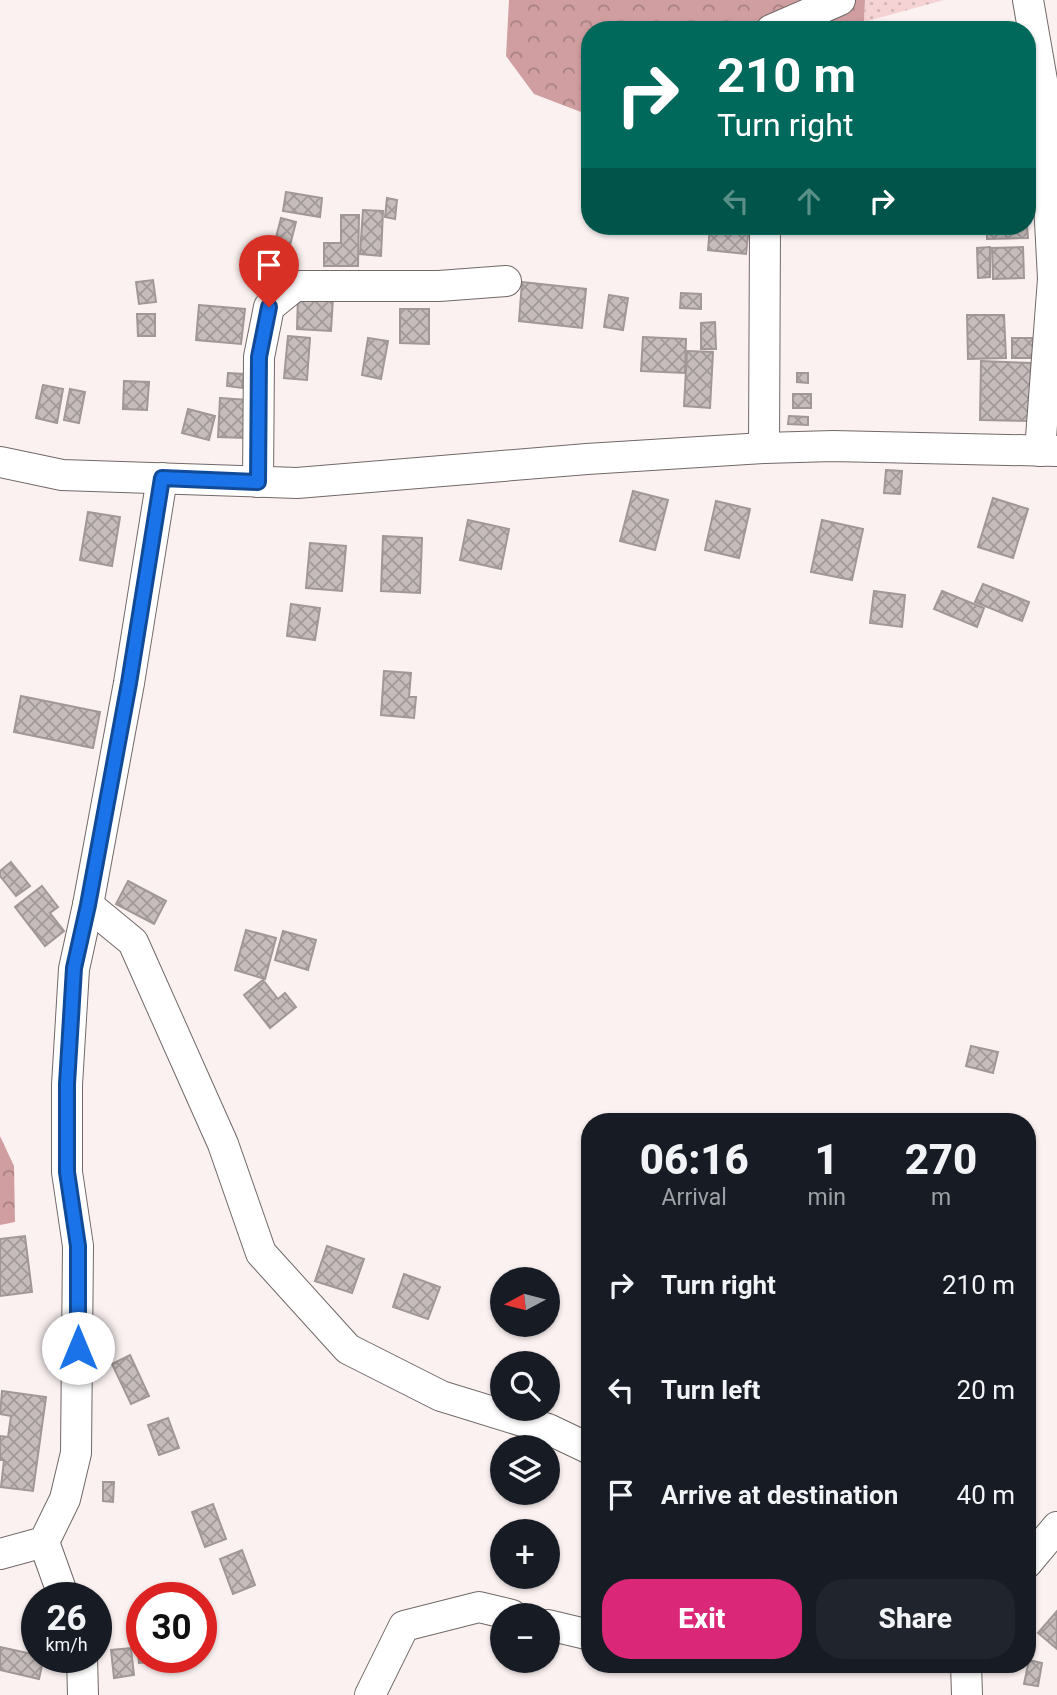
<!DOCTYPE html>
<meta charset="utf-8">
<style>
body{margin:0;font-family:Roboto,sans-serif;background:#20242c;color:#f1f3f6;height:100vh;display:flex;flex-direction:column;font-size:26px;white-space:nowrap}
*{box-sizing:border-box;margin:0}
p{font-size:23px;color:#9ea1a6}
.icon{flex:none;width:38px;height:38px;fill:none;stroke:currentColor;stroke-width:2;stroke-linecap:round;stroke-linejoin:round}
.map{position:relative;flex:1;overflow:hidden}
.details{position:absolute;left:581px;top:1113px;width:455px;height:560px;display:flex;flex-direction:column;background:#171b24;border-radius:28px;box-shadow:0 2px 5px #0004}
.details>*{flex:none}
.hud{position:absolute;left:581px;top:21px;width:455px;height:214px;border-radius:28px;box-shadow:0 2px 5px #0004;background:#00695c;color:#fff;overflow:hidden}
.needle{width:46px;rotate:263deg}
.tools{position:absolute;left:490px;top:1267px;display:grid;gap:14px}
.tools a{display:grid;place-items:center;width:70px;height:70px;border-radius:50%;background:#171b24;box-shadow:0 2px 5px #0004;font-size:35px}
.speed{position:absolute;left:21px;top:1582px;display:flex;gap:14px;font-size:35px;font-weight:700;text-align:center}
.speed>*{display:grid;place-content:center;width:91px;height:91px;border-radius:50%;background:#171b24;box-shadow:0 2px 5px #0004;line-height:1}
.speed small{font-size:18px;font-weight:400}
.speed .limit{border:10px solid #d22;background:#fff;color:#111}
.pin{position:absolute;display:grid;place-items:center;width:60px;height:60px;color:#fff;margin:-72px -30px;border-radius:50% 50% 50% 0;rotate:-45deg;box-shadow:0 0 7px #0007}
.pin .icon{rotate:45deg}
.me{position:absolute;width:77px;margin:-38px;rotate:0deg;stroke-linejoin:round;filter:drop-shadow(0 0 5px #0008)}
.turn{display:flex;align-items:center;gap:24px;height:147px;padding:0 21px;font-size:32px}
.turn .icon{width:91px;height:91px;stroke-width:2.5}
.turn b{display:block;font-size:49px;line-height:60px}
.lanes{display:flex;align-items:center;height:66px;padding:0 21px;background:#0003;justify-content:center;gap:35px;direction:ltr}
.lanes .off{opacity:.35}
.eta{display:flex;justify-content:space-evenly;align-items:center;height:119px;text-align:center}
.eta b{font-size:42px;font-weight:800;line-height:49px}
.action{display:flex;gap:14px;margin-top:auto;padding:14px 21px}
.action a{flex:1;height:80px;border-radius:28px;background:#db2777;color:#fff;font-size:28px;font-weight:800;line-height:80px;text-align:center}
.action a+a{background:#20242c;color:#f1f3f6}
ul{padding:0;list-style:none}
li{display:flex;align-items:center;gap:21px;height:105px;padding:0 21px}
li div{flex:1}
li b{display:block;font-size:26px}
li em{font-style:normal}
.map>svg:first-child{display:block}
</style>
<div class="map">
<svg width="1057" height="1695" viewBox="0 0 1057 1695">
<defs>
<pattern id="grass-dots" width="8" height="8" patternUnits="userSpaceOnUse" patternTransform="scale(1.75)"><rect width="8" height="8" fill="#f5d3d4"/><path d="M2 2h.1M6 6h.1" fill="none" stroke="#d2b5b6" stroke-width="1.8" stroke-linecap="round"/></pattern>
<pattern id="forest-crowns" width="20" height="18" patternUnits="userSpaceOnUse" patternTransform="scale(1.75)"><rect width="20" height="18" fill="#d09ea0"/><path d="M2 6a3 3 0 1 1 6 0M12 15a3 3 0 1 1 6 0" fill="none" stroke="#a98183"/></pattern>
<pattern id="building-cross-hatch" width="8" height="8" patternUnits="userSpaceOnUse" patternTransform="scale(1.75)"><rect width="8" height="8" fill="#c6bcbc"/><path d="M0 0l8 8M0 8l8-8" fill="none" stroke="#a19999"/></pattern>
</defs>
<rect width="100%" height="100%" fill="#fbf1f1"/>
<polygon fill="url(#grass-dots)" points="865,0 944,0 864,22"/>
<g fill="url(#forest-crowns)">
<polygon points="509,0 865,0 864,22 840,30 590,30 590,109 581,112 534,94 506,56"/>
<polygon points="0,1136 14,1166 15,1222 0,1225"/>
</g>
<g fill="url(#building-cross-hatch)" stroke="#a19797" stroke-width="2">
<polygon points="1027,166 1030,166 1032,201 1027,201"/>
<polygon points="286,192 322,198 320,217 283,211"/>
<polygon points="387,198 397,200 395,219 385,217"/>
<polygon points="363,210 383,211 381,256 360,254"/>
<polygon points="341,215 359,215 358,266 324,266 324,243 341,243"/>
<polygon points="281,218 296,222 289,249 274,245"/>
<polygon points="710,226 749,226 746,254 708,250"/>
<polygon points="963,226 977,226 977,232 963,231"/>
<polygon points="987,226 1027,226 1028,238 987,239"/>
<polygon points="990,247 990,277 978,278 977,248"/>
<polygon points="1023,247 1024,278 993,279 992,248"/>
<polygon points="153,280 156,302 139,304 136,282"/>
<polygon points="522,282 586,289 582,328 519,321"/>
<polygon points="681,293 701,294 701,309 680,308"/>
<polygon points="609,295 628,298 623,330 604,327"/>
<polygon points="298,296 333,298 331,331 297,329"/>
<polygon points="199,305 245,309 241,344 196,340"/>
<polygon points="400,309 429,309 429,344 400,343"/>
<polygon points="137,314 155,314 155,336 138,336"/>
<polygon points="967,315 1004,315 1006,358 968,359"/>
<polygon points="715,322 716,349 701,349 701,323"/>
<polygon points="288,336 310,338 307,380 284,378"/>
<polygon points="643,337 686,339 685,373 641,371"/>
<polygon points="368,338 388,341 381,379 362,375"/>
<rect x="1012" y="338" width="22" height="20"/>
<polygon points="687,351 713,352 710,408 684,406"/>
<polygon points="981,361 1031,363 1030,421 980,420"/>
<polygon points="228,373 244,374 242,388 227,386"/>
<polygon points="797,373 808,373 808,383 797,382"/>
<polygon points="124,381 149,382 147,410 123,409"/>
<polygon points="43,385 63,389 57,423 36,418"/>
<polygon points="70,389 85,392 79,423 64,420"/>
<rect x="793" y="394" width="18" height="14"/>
<polygon points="220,398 248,400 246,438 218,437"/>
<polygon points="188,409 215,416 209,440 182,433"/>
<polygon points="789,416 808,417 808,425 788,424"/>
<polygon points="886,470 902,471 900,494 884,493"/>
<polygon points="633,491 668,500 655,550 620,541"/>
<polygon points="993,498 1028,509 1013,558 978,547"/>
<polygon points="716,501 750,509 739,558 705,550"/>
<polygon points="88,512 120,517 112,566 80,560"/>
<polygon points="468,520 509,529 501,569 460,560"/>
<polygon points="822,520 863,529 852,580 811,572"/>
<polygon points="383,536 422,538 420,593 381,591"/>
<polygon points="310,543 346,546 342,591 306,588"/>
<polygon points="983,584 1029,602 1022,621 975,602"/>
<polygon points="874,591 905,595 902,627 870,623"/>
<polygon points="942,591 984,608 977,627 934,609"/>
<polygon points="291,604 320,608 315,640 287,636"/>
<polygon points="384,671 411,673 409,697 416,697 414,718 381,715"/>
<polygon points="21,696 100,712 93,748 14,732"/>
<polygon points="11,862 30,886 16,896 0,876 0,871"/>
<polygon points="128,881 166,901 154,924 116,904"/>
<polygon points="42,886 58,907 50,913 64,931 45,946 15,907"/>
<polygon points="246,930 276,938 265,979 235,970"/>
<polygon points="283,931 316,940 308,970 275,960"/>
<polygon points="263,980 278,999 285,993 296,1007 270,1028 244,995"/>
<polygon points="971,1046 998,1052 993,1073 966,1066"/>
<polygon points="25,1236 32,1292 0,1296 0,1239"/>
<polygon points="327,1246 364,1259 352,1293 315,1281"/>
<polygon points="404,1274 440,1287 428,1319 393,1307"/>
<polygon points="130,1355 149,1396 131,1404 112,1364"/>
<polygon points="2,1391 46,1397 33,1491 1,1487 4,1460 0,1460 0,1436 8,1437 11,1416 0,1414"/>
<polygon points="168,1418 179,1448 159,1455 148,1425"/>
<polygon points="103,1482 114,1482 113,1502 103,1501"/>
<polygon points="213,1504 226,1539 205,1547 192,1512"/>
<polygon points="242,1550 255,1585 233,1594 220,1559"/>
<polygon points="1057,1611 1057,1649 1038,1633"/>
<polygon points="142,1639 142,1657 163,1657 164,1661 139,1663 137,1640"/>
<polygon points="0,1647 37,1655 37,1657 44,1657 39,1679 0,1670"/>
<polygon points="131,1648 134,1675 114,1678 111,1650"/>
<polygon points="1029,1660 1042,1663 1038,1686 1024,1684"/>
</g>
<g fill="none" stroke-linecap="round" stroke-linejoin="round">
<g stroke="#716868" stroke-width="32">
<g id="street">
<polyline points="1028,0 1043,86 1053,279 1040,451"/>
<polyline points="771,30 840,0"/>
<polyline points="764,448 765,226"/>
<polyline points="0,462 62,475 297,483 587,459 764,448 833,446 1057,451"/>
<polyline points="258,482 259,357 269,307 295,286 439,286 506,281"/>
<polyline points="88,905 133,942 223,1144 261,1253 348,1349 441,1396 548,1429 590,1449"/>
<polyline points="44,1542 64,1598"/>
<polyline points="0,1554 44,1542 65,1499 76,1453 78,1246 67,1172 67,1085 74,969 88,905 129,683 162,478"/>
<polyline points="1027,1563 1057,1527"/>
<polyline points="548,1625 590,1635"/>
<polyline points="82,1657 83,1695"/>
<polyline points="966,1664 967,1695"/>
<polyline points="370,1695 404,1626 479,1607 512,1615"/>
</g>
</g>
<use href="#street" stroke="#fff" stroke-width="30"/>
</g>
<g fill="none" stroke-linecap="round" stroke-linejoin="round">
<g stroke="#114b97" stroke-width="18">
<polyline id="route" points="78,1348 78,1246 67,1172 67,1084 74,968 88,905 129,683 162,478 258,482 259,357 269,307"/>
</g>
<use href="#route" stroke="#1a73e8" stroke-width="12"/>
</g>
</svg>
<div class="tools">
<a><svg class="needle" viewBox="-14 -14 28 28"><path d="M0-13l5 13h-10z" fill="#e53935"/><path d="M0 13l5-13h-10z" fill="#9ea1a6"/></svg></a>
<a><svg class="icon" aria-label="search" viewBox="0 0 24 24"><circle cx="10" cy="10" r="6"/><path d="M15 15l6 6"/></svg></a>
<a><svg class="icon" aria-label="layers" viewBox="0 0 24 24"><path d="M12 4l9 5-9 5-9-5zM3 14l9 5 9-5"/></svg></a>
<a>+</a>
<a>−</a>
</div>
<div class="speed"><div>26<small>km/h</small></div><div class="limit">30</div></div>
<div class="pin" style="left:269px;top:307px;background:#d93025"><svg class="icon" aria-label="arrive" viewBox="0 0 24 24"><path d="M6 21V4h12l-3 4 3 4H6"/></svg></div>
<svg class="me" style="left:78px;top:1348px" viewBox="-20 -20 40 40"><circle r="19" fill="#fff"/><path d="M0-13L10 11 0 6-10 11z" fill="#1a73e8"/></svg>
<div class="hud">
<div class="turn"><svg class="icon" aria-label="right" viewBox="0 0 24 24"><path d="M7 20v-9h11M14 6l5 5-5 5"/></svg><div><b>210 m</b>Turn right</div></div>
<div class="lanes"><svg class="icon off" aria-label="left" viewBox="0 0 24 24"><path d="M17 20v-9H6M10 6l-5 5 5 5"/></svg><svg class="icon off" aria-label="ahead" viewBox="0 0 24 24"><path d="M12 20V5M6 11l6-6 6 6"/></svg><svg class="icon" aria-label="right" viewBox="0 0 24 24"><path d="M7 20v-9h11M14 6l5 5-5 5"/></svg></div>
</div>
<section class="details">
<div class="eta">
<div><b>06:16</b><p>Arrival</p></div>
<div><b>1</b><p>min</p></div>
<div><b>270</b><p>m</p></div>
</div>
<ul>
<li><svg class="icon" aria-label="right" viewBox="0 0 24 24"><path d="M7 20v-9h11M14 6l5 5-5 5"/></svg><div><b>Turn right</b></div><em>210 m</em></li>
<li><svg class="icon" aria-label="left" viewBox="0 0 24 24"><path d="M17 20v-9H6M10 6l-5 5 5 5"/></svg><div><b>Turn left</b></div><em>20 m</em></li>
<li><svg class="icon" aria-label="arrive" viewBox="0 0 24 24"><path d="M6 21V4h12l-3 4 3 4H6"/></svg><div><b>Arrive at destination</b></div><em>40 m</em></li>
</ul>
<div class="action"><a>Exit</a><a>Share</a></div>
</section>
</div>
